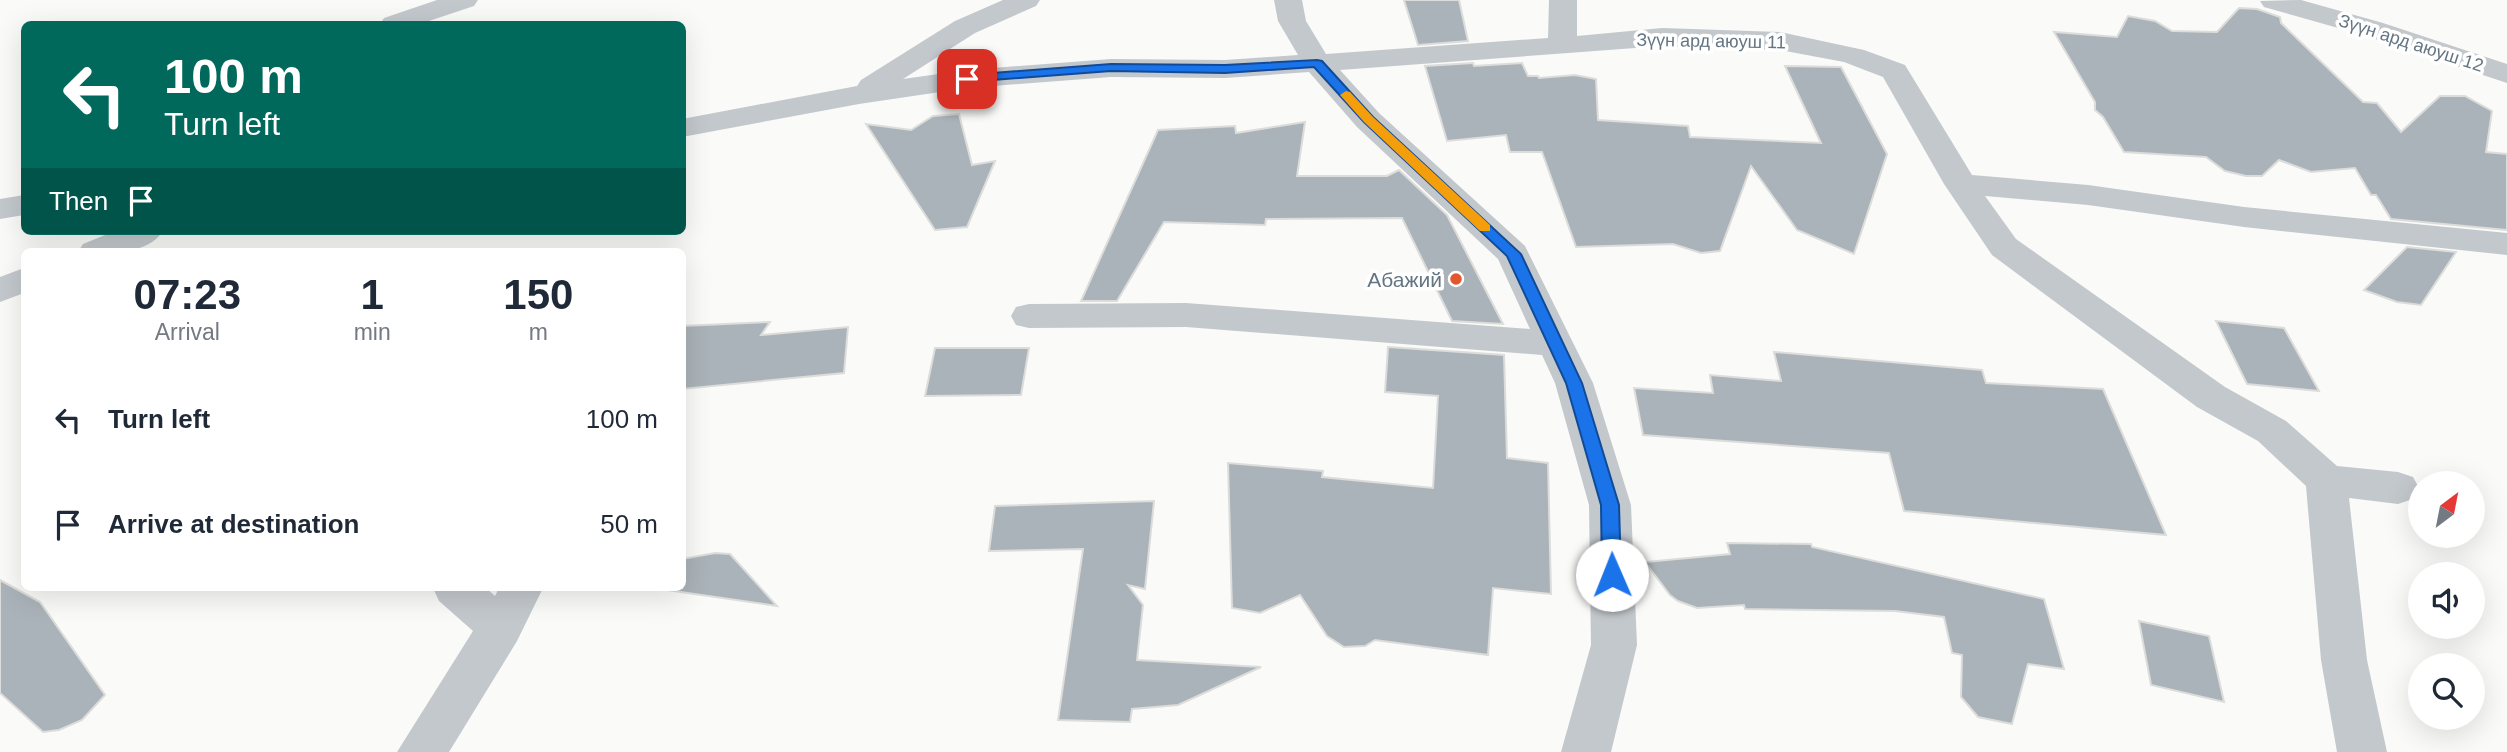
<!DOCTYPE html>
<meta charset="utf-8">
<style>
body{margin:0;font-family:Helvetica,sans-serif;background:#f2f2f3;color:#1f2937;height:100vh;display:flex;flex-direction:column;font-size:26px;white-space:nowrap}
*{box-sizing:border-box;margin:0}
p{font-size:23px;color:#747a83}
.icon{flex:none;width:38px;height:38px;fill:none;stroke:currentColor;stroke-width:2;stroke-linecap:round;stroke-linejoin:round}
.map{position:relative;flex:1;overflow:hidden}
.side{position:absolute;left:21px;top:248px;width:665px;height:343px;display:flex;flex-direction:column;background:#fff;border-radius:10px;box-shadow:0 7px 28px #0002}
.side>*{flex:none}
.top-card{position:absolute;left:21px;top:21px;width:665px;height:214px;border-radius:10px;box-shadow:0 7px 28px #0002;background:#00695c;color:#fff;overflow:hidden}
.needle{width:46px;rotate:32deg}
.fabs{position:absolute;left:2408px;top:471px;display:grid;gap:14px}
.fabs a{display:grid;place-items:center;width:77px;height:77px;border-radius:50%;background:#fff;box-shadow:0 7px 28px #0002;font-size:35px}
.pin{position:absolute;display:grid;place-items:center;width:60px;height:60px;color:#fff;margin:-30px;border-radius:14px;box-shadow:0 4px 10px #0006}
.me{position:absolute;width:77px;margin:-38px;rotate:359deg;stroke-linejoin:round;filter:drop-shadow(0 0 5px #0008)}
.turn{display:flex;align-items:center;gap:24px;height:147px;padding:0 28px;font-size:32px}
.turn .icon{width:91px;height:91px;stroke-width:2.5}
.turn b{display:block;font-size:49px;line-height:60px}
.then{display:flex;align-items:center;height:66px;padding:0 28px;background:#0003;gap:14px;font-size:26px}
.eta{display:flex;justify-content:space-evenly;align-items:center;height:119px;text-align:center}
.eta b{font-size:42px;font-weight:600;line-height:49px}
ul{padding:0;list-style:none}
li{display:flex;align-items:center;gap:21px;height:105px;padding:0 28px}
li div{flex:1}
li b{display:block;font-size:26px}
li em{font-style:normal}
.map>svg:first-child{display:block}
</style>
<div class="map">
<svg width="2507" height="752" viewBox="0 0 2507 752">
<rect width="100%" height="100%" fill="#fafaf8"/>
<g fill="#aab3b9" stroke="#dcdcda" stroke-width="2">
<polygon points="1404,0 1459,0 1468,41 1418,45"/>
<polygon points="2239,8 2257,9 2280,17 2281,23 2363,102 2377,103 2401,132 2440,96 2465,96 2492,111 2486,152 2507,154 2507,230 2391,219 2376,195 2371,195 2355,168 2311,172 2279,160 2262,176 2246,176 2225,171 2206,157 2124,152 2103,117 2095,110 2095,102 2054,32 2117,37 2128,16 2155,21 2172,31 2217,32"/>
<polygon points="1473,63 1474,66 1522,63 1528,76 1538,76 1539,78 1575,75 1596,79 1598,120 1688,126 1690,137 1821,143 1785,66 1841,67 1887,154 1854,254 1797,230 1751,166 1720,251 1701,253 1673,244 1576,247 1542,152 1510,152 1506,135 1447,141 1425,66"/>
<polygon points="959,114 972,165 995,161 967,227 935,230 866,124 911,130 933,116"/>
<polygon points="1305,122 1297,176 1387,176 1399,170 1447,215 1503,324 1452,321 1402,218 1266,219 1265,225 1164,222 1117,301 1081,301 1158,130 1235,126 1236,133"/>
<polygon points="2407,247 2456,252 2421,305 2397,302 2364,290"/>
<polygon points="2216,321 2284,328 2319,391 2247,384"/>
<polygon points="770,322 761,335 848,327 844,373 682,389 682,326"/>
<polygon points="1388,347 1504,355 1507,458 1548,463 1551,594 1493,588 1488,655 1375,640 1365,646 1344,647 1327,636 1300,595 1260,613 1232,608 1228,463 1323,471 1322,477 1433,488 1438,396 1385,392"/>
<polygon points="935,348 1029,348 1021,395 925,396"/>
<polygon points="1774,352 1982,370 1986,383 2103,389 2166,535 1904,511 1889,453 1643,435 1634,388 1713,393 1710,375 1781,381"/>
<polygon points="1154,501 1145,589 1128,585 1143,605 1137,660 1261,667 1178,705 1132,709 1130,722 1058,720 1083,549 989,551 995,506"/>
<polygon points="1727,543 1811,544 1812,547 2044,599 2064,669 2028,664 2012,724 1978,717 1961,697 1962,655 1952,653 1944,617 1895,611 1745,609 1744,605 1697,608 1678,601 1670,595 1645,562 1730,554"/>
<polygon points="715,553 730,554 777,606 653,588 682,588 682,559"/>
<polygon points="0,580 40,602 105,695 82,720 59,730 43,732 0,693"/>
<polygon points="2139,621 2209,636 2224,702 2151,685"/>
</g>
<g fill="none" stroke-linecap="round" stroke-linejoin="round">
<g fill="#c3c8cc" fill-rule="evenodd">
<polygon points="437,0 478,0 474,6 420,24 380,24 384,18"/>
<polygon points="1003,0 1040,0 1036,6 975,33 903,79 967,70 1111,59 1225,60 1298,55 1278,21 1274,0 1302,0 1306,21 1326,54 1548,38 1549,0 1577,0 1577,36 1662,28 1780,32 1864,50 1905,65 1972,175 2088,185 2244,207 2507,233 2507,255 2244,227 2088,205 1985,196 2016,239 2225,387 2286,421 2337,466 2398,472 2413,477 2419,488 2413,499 2398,504 2349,498 2367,660 2387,752 2337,752 2321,660 2306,486 2258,441 2197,407 1992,255 1944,184 1883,77 1844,62 1780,50 1662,46 1340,70 1379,113 1525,246 1593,383 1631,505 1637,645 1611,752 1561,752 1591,645 1589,505 1555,383 1542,355 1186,327 1029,328 1016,325 1011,316 1016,307 1029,304 1186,303 1530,329 1498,259 1357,127 1309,72 1225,78 1111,77 967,88 859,104 682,137 682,119 857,86 861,80 955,21"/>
<polygon points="2301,0 2383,23 2507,64 2507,83 2363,35 2264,7 2260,1"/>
<polygon points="24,195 24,215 0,219 0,199"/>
<path d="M115,231H163C146,257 105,252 78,252L83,244Z"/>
<polygon points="24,268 24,293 0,302 0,277"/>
<polygon points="433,588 486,588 495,596 499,588 543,588 517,641 449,752 397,752 473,631 439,601"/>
</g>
</g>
<polygon fill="#1a73e8" stroke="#114b97" stroke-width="2" points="1317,60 1322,61 1373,117 1521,254 1582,383 1619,505 1621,575 1618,580 1612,582 1605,580 1602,575 1601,505 1566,383 1507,256 1364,122 1314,67 1225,73 1111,71 967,82 961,79 967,75 1111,64 1225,65"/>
<polygon fill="#f59e0b" points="1346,91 1350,92 1373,117 1490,225 1490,231 1480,231 1364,122 1340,95"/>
<circle fill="#e4572e" stroke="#fff" stroke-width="2.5" cx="1456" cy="279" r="7"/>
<g text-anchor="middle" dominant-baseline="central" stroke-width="7" stroke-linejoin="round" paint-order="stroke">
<g font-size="18" fill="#657683" stroke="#fff">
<text transform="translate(1711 41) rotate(1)">Зүүн ард аюуш 11</text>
<text transform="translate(2411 43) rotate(18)">Зүүн ард аюуш 12</text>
</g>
<g font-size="21" fill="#657683" stroke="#fff" text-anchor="end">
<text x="1442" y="279">Абажий</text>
</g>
</g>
</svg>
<div class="fabs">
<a><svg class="needle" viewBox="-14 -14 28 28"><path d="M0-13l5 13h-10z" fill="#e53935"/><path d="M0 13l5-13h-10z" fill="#747a83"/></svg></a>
<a><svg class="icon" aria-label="sound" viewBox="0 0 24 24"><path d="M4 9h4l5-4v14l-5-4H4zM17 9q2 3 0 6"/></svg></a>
<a><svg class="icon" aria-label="search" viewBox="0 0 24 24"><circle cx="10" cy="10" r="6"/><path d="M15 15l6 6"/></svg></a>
</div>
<div class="pin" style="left:967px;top:79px;background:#d93025"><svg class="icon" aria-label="arrive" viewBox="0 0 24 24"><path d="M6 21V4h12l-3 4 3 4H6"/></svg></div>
<svg class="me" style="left:1612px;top:575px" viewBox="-20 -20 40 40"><circle r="19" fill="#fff"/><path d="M0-13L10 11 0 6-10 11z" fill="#1a73e8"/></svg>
<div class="top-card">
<div class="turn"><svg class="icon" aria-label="left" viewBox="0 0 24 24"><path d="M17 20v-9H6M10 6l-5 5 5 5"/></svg><div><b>100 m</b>Turn left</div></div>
<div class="then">Then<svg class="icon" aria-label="arrive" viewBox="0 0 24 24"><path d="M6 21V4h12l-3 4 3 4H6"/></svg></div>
</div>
<section class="side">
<div class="eta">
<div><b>07:23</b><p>Arrival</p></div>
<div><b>1</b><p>min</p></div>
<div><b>150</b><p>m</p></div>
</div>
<ul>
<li><svg class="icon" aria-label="left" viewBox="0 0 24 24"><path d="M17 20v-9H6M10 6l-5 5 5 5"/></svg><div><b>Turn left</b></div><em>100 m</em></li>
<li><svg class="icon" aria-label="arrive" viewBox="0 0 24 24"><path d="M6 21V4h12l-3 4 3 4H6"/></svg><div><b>Arrive at destination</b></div><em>50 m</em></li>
</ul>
</section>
</div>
